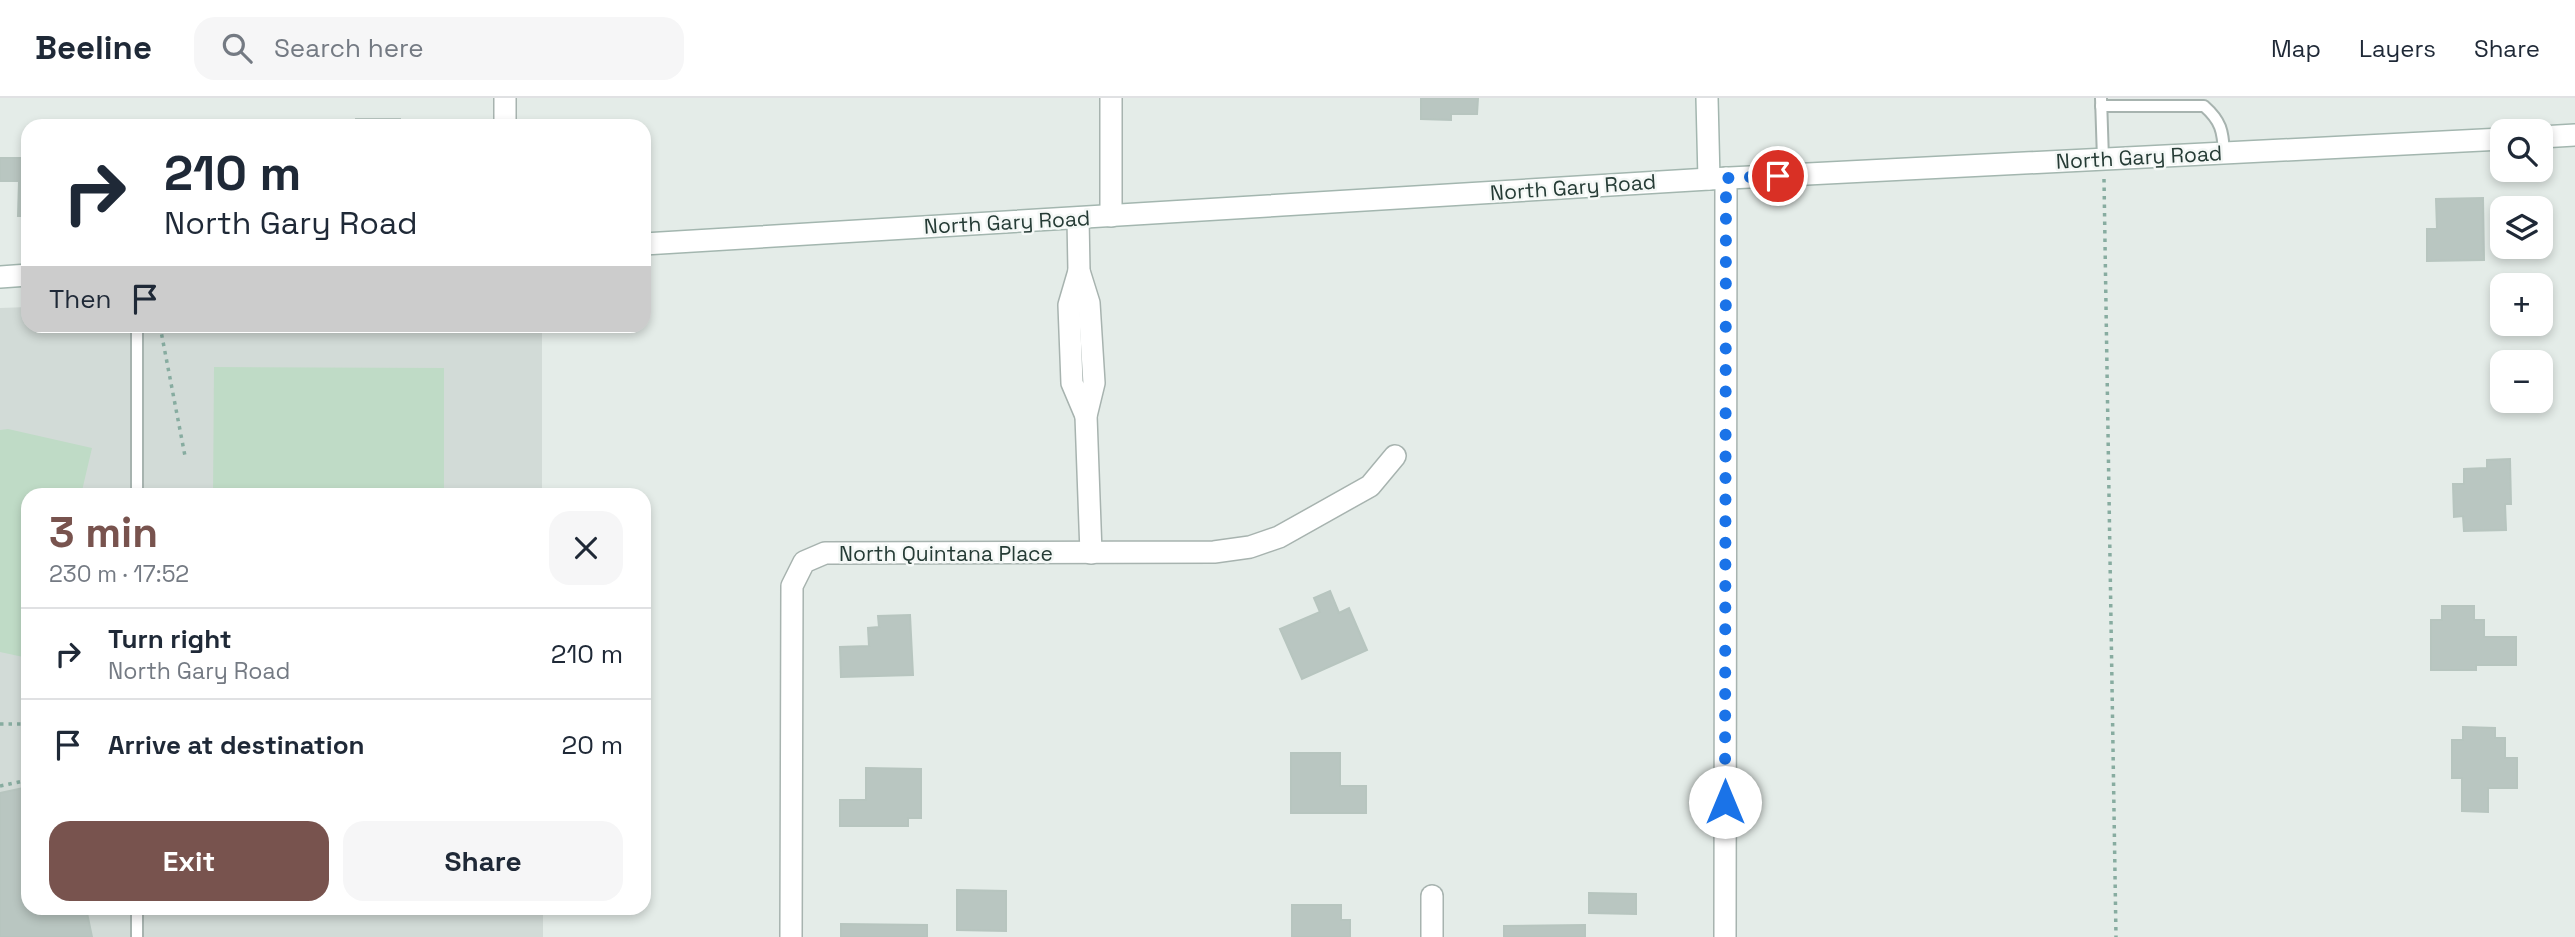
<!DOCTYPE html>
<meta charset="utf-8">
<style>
body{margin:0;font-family:"Space Grotesk",sans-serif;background:#f6f6f7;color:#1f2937;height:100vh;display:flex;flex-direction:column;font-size:26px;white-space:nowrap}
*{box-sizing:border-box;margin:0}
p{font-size:23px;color:#747a83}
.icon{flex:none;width:38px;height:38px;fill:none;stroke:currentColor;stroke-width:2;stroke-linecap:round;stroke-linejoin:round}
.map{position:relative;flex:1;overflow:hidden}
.sheet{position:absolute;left:21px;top:390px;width:630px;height:427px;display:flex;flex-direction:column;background:#fff;border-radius:21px;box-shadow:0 4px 10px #0003}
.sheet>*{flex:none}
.guide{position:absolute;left:21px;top:21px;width:630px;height:214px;border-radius:21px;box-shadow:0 4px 10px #0003;background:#fff;color:#1f2937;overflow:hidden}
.controls{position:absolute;left:2490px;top:21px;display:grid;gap:14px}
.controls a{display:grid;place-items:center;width:63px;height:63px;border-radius:14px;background:#fff;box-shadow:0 4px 10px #0003;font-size:35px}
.pin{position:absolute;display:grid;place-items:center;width:60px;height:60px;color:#fff;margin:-30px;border:4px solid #fff;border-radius:50%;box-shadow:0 2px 7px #0007}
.me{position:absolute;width:77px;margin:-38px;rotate:0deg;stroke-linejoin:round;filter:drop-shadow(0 0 5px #0008)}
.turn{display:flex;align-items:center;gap:24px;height:147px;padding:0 28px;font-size:32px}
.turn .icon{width:91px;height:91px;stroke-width:2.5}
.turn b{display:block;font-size:49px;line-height:60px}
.then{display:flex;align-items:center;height:66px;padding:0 28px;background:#0003;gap:14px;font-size:26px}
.round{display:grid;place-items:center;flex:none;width:74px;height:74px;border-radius:21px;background:#f6f6f7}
.overview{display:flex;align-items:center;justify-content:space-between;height:119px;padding:0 28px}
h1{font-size:42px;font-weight:700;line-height:52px;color:#78534e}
.button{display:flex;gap:14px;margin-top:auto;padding:14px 28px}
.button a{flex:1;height:80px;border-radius:21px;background:#78534e;color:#fff;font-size:28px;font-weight:700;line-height:80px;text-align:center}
.button a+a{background:#f6f6f7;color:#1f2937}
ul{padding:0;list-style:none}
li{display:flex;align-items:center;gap:21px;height:91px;padding:0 28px;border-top:2px solid #e0e1e3}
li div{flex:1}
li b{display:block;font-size:26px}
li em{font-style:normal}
header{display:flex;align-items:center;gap:42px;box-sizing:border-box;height:98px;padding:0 35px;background:#fff;border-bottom:2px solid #e0e1e3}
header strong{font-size:33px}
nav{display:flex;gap:38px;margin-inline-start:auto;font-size:24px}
.search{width:490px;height:63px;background:#f6f6f7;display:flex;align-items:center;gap:18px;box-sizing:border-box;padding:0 24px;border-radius:21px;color:#747a83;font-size:26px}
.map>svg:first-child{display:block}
</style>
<header>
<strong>Beeline</strong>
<div class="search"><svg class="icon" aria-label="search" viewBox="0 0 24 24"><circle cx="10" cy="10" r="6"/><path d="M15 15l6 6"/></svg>Search here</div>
<nav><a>Map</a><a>Layers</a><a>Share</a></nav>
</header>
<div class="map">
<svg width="2575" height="839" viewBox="0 0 2575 839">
<rect width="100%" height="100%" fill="#e4ece8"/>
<polygon fill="#d2dbd7" points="28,209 28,228 542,228 542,397 28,397 28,810 543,810 543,839 0,839 0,210"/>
<g fill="#bfdbc6">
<polygon points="214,269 444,270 444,397 213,397"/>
<polygon points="8,331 92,350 81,397 28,397 28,560 0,554 0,332"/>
</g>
<g fill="#b9c6c1" stroke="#b7c5bf" stroke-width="2">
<polygon points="1421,0 1478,0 1477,16 1451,16 1451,22 1421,21"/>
<rect x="356" y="21" width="44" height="7"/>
<polygon points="0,60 28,60 28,118 18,118 19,83 0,83"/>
<polygon points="2483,100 2484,162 2427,163 2427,131 2437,131 2436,101"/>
<polygon points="2510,361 2511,406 2505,406 2506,432 2464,433 2463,418 2454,419 2453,386 2464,386 2464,371 2487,370 2487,362"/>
<polygon points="1330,493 1339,515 1349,510 1367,552 1302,581 1280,531 1320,514 1314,500"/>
<polygon points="2442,508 2474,508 2474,522 2484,522 2484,539 2516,539 2516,567 2476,567 2476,572 2431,572 2431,522 2442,522"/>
<polygon points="910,517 913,577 841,579 840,549 869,548 868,530 879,529 878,518"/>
<polygon points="2463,629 2495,630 2495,640 2505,640 2505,660 2517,660 2517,690 2488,690 2488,714 2462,713 2462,680 2452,680 2452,642 2463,642"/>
<polygon points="1291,655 1340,655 1340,688 1366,688 1366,715 1291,715"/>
<polygon points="866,670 921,671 921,720 908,720 908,728 840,728 840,702 866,702"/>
<polygon points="28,689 28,810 86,810 92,839 0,839 0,695"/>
<polygon points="957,792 1006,793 1006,833 957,832"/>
<polygon points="1589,795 1636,796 1636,816 1589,815"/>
<polygon points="1292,807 1341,807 1341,822 1350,822 1350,839 1292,839"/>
<polygon points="841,826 927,827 927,839 841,839"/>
<polygon points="1585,827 1585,839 1504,839 1504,828"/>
</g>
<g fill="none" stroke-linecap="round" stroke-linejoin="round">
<g stroke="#a7b3af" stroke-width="14">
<g id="lane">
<polyline points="2101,0 2103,61"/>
<path d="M2101,8H2204C2221,23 2223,33 2224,55"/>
<polyline points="137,397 137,228"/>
<polyline points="137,839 137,810"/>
</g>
</g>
<g stroke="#a7b3af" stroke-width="24">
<g id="street">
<polyline points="505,0 505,28"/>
<polyline points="1111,0 1111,118"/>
<polyline points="1078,120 1079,173 1089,205 1094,285 1086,318 1091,455"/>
<polyline points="1079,173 1069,207 1072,285 1086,318"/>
<polyline points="791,839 792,488 804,464 825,455 1214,454 1250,449 1279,439 1370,388 1395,358"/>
<polyline points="1432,839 1432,798"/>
<polyline points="1725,839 1726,80"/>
</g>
</g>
<g stroke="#a3b6af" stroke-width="24">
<g id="secondary">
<polyline points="1707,0 1709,81"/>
<polyline points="2541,39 2575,37"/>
<polyline points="644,146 1709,81 2502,41"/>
<polyline points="0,179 28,177"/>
</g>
</g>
<g stroke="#87aca0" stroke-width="3.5" stroke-dasharray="3.5 5" stroke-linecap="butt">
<polyline points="2104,81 2116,839"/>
<polyline points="160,228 185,358"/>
<polyline points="0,626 28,626"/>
<polyline points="0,688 28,682"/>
</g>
<use href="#lane" stroke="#fff" stroke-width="10"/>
<use href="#street" stroke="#fff" stroke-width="21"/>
<use href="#secondary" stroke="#fff" stroke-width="21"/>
</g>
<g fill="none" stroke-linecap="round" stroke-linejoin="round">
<polyline stroke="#1a73e8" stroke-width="12" stroke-dasharray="0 21.6" points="1725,704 1726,80 1778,78"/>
</g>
<g text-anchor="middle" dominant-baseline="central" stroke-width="5" stroke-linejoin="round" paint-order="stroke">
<g font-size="21" fill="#253b35" stroke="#f4f8f6">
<text transform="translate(2139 59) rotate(-3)">North Gary Road</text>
<text transform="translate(1573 89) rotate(-4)">North Gary Road</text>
<text transform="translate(1007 124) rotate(-3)">North Gary Road</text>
<text x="946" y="455">North Quintana Place</text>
</g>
</g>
</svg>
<div class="controls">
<a><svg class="icon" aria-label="search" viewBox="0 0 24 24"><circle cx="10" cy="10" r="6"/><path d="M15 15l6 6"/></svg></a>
<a><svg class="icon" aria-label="layers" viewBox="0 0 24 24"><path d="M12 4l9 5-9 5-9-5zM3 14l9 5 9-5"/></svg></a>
<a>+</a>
<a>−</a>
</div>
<div class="pin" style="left:1778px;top:78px;background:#d93025"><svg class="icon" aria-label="arrive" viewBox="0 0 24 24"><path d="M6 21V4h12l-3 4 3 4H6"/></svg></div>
<svg class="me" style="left:1725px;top:704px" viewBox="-20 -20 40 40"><circle r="19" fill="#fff"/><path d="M0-13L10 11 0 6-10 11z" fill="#1a73e8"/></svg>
<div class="guide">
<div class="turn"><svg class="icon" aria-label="right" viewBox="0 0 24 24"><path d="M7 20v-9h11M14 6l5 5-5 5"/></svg><div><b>210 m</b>North Gary Road</div></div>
<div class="then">Then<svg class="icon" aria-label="arrive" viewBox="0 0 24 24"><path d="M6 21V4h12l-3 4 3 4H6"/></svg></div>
</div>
<section class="sheet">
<div class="overview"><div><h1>3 min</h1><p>230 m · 17:52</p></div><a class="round"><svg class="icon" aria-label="close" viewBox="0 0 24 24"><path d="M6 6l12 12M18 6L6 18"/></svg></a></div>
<ul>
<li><svg class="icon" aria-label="right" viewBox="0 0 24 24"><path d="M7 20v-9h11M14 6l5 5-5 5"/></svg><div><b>Turn right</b><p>North Gary Road</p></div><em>210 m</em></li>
<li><svg class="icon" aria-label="arrive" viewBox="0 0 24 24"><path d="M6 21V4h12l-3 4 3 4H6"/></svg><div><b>Arrive at destination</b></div><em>20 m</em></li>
</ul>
<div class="button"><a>Exit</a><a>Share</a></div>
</section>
</div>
